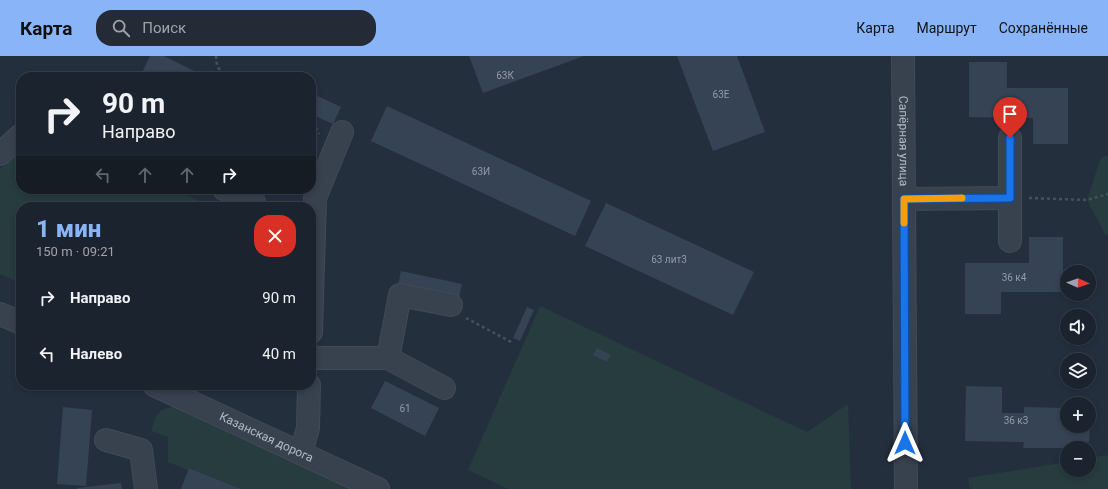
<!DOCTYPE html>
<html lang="ru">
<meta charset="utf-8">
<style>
body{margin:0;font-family:Roboto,sans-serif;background:#242b36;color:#f1f3f6;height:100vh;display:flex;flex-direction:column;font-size:15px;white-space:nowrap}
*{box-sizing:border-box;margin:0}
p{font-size:13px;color:#a0a4aa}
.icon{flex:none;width:22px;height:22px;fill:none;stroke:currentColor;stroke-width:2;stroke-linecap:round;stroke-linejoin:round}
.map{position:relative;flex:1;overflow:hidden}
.panel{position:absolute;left:16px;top:146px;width:300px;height:188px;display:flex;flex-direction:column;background:#1b232e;border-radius:16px;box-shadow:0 2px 6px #0003,0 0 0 1px #39404a}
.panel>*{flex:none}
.guide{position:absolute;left:16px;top:16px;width:300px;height:122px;border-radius:16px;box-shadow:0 2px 6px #0003,0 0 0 1px #39404a;background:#1b232e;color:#f1f3f6;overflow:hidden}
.needle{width:26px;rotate:92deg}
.buttons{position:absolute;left:1060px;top:209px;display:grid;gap:8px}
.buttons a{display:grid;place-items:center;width:36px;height:36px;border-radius:50%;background:#1b232e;box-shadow:0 2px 6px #0003,0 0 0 1px #39404a;font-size:20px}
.pin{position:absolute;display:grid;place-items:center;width:34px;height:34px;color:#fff;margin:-41px -17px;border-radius:50% 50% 50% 0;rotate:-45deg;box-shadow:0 0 4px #0007}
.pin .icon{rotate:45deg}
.me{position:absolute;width:44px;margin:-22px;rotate:0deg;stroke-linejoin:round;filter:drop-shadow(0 0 3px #0008)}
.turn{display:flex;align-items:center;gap:14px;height:84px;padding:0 20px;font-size:18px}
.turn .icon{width:52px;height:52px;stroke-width:2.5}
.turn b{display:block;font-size:28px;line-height:34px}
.lanes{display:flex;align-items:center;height:38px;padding:0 20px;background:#0003;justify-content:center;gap:20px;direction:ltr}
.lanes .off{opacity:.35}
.round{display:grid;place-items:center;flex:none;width:42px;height:42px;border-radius:16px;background:#242b36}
.summary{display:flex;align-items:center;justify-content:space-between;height:68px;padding:0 20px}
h1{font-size:24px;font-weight:800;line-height:30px;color:#8ab4f8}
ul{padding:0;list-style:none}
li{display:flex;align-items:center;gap:12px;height:56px;padding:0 20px}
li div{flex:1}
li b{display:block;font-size:15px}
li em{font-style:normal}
header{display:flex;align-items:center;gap:24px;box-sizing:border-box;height:56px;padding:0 20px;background:#8ab4f8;color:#111}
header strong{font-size:19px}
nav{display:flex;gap:22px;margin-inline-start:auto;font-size:14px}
.search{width:280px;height:36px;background:#242b36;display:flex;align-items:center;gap:10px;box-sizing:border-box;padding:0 14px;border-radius:16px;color:#a0a4aa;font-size:15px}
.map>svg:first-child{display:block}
</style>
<header>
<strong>Карта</strong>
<div class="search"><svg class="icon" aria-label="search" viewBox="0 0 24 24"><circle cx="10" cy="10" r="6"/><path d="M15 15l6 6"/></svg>Поиск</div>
<nav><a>Карта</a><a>Маршрут</a><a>Сохранённые</a></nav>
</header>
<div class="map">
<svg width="1108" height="433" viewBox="0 0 1108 433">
<rect width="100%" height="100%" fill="#242f3e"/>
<g fill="#263c3f">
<polygon points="21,93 21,133 175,133 211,151 21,151 21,227 0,218 0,113"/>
<polygon points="1108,100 1108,178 1105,178 1087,144 1101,101"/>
<polygon points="540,250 807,376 848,348 851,433 508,433 468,414"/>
<path d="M177,350L355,433H241L190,412L188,414L168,406V381L151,375C157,357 157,353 177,350Z"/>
<polygon points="1108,399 1108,433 970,433 968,422 1067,406 1067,414 1089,414 1089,402"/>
</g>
<g fill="#364354">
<polygon points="150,0 164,0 198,17 196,21 140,21"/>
<polygon points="469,0 584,0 483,37"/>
<polygon points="677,0 737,0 765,76 713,95"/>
<polygon points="969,6 1007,6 1007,32 1068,32 1068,88 1033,88 1033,62 969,61"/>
<polygon points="311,37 341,51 333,68 311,58"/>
<polygon points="387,50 591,145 575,180 371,85"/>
<polygon points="606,147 754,216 733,259 585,190"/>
<polygon points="1029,181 1063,181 1063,236 1001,236 1001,258 965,258 965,207 1029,207"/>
<polygon points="401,215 462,228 459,242 398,229"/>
<polygon points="527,251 534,254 520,285 513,282"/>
<polygon points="597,292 611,299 607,306 593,299"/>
<polygon points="385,325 439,352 425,380 371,352"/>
<polygon points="966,330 1002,331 1002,357 1024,357 1024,351 1067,352 1067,370 1090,370 1089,386 1082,385 1082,392 1023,392 1024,386 965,385"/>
<polygon points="63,351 92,354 86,430 57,428"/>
<polygon points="189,412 241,433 181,433"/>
<polygon points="121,427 122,433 77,433 77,432"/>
</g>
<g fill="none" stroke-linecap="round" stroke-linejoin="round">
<g stroke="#414a57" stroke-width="24">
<g id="minor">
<path id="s1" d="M903,0L906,433"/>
<polyline points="0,98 21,79"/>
<polyline points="224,133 254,146 253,151"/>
<polyline points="904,143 1010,142 1010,82"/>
<polyline points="1010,185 1010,142"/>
<polyline points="0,258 21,267"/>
<polyline points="311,276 315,142 342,76"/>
<polyline points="311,302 388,302 444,332"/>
<polyline points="388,302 400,239 451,249"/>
<path id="s2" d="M154,329L378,433"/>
<polyline points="106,384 141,394 146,433"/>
<polyline points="301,397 308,372 309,329"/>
</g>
</g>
<g stroke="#3f5557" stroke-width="2.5" stroke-dasharray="3 3" stroke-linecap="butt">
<polyline points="216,0 217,10 225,21"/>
<polyline points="311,69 315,70 319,78"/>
<polyline points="1029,142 1087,144 1108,138"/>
<polyline points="466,262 513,287"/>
</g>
<use href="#minor" stroke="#38414e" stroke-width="22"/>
</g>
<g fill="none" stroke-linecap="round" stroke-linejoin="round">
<g stroke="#114b97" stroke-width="10">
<polyline id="route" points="905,387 904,143 1010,142 1010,82"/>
</g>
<use href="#route" stroke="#1a73e8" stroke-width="7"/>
<polyline stroke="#f59e0b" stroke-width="7" points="904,167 904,143 962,142"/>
</g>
<g text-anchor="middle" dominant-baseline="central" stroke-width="4" stroke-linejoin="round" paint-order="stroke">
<g font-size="10" fill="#929caa">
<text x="505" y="19">63К</text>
<text x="721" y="38">63Е</text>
<text x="481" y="115">63И</text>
<text x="669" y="203">63 лит3</text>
<text x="1014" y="221">36 к4</text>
<text x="405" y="352">61</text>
<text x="1016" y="364">36 к3</text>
</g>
<g font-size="12" fill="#b4bcc9" stroke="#1d2633">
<text stroke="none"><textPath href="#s1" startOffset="85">Сапёрная улица</textPath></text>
<text stroke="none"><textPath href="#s2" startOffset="124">Казанская дорога</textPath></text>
</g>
</g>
</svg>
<div class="buttons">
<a><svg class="needle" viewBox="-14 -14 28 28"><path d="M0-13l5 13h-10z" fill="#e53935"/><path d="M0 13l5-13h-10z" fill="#a0a4aa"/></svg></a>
<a><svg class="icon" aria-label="sound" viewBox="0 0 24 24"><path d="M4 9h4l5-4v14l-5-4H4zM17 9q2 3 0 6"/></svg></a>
<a><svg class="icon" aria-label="layers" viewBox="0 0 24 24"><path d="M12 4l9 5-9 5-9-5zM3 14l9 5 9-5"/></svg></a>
<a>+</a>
<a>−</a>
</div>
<div class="pin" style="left:1010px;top:82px;background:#d93025"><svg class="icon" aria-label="arrive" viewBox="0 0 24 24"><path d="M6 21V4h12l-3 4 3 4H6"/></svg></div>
<svg class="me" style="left:905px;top:387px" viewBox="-20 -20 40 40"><path d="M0-17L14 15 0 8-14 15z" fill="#1a73e8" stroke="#fff" stroke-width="4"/></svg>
<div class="guide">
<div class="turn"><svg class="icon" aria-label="right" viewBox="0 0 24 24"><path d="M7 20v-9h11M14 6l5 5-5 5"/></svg><div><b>90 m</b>Направо</div></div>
<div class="lanes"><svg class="icon off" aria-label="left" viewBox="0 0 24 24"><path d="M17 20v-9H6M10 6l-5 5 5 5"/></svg><svg class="icon off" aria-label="ahead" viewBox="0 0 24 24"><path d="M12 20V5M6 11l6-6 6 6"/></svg><svg class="icon off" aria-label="ahead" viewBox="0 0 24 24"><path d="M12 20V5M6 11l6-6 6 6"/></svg><svg class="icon" aria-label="right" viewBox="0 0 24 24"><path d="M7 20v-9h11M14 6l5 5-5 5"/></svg></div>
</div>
<section class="panel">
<div class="summary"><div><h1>1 мин</h1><p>150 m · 09:21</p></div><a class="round" style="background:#d93025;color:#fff"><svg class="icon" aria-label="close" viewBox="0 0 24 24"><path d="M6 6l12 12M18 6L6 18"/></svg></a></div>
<ul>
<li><svg class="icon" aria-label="right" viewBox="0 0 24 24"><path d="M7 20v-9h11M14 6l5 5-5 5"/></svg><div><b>Направо</b></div><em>90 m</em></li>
<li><svg class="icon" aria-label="left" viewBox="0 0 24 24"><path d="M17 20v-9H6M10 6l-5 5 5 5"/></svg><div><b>Налево</b></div><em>40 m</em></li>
</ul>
</section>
</div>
